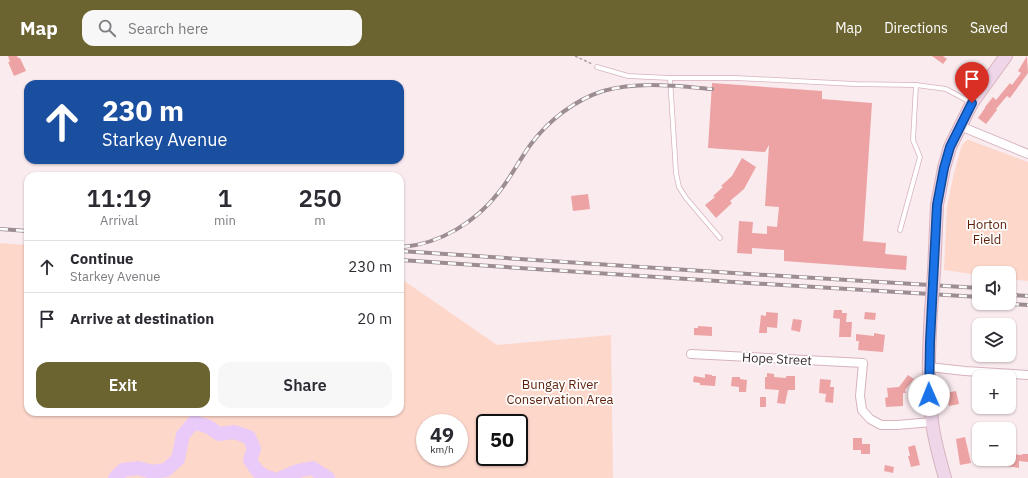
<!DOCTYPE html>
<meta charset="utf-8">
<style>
body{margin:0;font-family:"IBM Plex Sans",sans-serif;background:#f7f7f7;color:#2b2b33;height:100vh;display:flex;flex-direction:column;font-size:15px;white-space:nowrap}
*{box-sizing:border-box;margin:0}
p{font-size:13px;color:#7c7c81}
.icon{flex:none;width:22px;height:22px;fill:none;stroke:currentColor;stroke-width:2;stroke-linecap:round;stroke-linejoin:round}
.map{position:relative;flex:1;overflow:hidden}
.sheet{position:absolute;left:24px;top:116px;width:380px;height:244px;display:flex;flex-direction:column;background:#fff;border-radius:12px;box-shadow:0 1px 3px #0004}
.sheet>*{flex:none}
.banner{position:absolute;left:24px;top:24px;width:380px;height:84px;border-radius:12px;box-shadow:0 1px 3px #0004;background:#1a4fa0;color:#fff;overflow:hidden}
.tools{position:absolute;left:972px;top:210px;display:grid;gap:8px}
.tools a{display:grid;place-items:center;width:44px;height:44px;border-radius:8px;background:#fff;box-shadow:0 1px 3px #0004;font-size:20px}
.speed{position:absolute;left:416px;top:358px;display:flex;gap:8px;font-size:20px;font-weight:700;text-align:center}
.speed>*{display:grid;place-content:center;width:52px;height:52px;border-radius:50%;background:#fff;box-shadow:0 1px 3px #0004;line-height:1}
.speed small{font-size:10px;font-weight:400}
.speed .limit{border:2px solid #111;border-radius:6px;background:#fff;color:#111}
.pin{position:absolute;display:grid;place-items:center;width:34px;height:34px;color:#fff;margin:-41px -17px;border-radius:50% 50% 50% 0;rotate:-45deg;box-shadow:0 0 4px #0007}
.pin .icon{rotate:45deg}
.me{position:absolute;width:44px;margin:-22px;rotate:359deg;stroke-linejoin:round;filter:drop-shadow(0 0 3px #0008)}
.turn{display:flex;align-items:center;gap:14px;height:84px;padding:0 12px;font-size:18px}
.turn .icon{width:52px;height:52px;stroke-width:2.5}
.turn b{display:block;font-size:28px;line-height:34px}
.eta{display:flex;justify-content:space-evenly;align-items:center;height:68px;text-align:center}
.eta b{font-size:24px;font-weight:600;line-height:28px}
.cta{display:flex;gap:8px;margin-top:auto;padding:8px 12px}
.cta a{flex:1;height:46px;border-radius:12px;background:#6b6430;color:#fff;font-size:16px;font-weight:600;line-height:46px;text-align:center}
.cta a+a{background:#f7f7f7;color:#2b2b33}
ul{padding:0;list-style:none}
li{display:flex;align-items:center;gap:12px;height:52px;padding:0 12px;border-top:1px solid #e1e1e2}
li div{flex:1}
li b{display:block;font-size:15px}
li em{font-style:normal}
header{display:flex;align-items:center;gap:24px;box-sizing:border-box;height:56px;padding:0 20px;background:#6b6430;color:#fff}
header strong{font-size:19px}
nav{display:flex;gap:22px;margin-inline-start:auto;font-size:14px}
.search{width:280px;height:36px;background:#f7f7f7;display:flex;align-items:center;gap:10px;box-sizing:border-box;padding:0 14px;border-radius:12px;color:#7c7c81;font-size:15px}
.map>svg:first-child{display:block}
</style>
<header>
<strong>Map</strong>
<div class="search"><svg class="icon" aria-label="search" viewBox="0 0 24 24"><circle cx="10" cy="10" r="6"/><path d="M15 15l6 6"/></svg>Search here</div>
<nav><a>Map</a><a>Directions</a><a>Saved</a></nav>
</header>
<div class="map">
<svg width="1028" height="422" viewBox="0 0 1028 422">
<rect width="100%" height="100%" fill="#faebef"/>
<g fill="#fed7cb" fill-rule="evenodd">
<polygon points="967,84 969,84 1028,106 1028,225 1009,223 1009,217 979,217 979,219 944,214 947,151 953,121 959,99 962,89"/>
<path d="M0,187L28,189V356H400V222L497,289L611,279L613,422H0ZM425,367H459V401H425ZM485,367H519V401H485Z"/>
</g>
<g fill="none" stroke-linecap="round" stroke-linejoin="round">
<g stroke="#eacaf8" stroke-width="14">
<path d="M115,422L123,414L138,412L152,416L166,414L178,403L183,379L194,366L209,371L219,378L234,376L249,381L254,393L250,404C256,414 260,420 271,422"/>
<polyline points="281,422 298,415 312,412 328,422"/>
</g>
</g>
<g fill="#eda3a4">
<polygon points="8,0 17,0 18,2 20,2 26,15 14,20 8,6 10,6"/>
<polygon points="932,0 943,0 947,3 943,8"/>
<polygon points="1027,0 1028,17 1010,42 1007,40 996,53 997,54 986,68 978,62 985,52 985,51 993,41 996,44 1010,27 1012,29 1021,17 1018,15"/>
<polygon points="712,27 822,35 822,43 872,47 863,185 886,187 885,198 907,200 906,214 784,205 784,194 752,192 752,198 737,197 739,165 753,166 752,177 767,178 767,170 777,171 779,151 765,150 769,89 765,96 708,92"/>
<polygon points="742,102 756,111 744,133 730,145 732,147 716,162 705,149 715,141 713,140 723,131 721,130 732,120"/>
<polygon points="588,138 590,153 573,155 571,140"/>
<polygon points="834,254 842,254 842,257 847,257 846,266 852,266 851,281 839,281 840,263 833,262"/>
<polygon points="766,256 778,257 777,272 767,271 767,277 759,277 761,259 766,260"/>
<polygon points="865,256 876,257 875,264 864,263"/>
<polygon points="793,263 802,264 800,276 791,274"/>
<polygon points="698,270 712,271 712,280 694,279 694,272 698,272"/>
<polygon points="874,277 885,279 883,296 858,294 859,285 856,285 856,278 874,280"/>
<polygon points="767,317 774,318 774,321 786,322 786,320 795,320 795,334 788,334 785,348 777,347 779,334 765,333 765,321 767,321"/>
<polygon points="705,318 712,319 712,320 716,320 715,330 700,329 700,327 693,326 694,320 705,322"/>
<polygon points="908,319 914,323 905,334 906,337 903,337 903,350 886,351 885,342 888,341 887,332 899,331"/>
<polygon points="732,321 740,321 740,323 747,324 746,336 739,336 739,331 731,330"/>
<polygon points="820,323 831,324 830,331 834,331 833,347 825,346 826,338 819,337"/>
<polygon points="956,335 959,348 949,350 946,337"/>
<rect x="760" y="341" width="6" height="10"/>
<polygon points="965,381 971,407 960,409 956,383"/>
<polygon points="853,382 862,382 862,388 870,388 870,398 861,398 861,394 853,394"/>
<polygon points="915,389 920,409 911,411 908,400 910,400 908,391"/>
<polygon points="1009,398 1022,399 1022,398 1028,398 1028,406 1019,405 1019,412 1006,410 1006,403 1009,403"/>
<polygon points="885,409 894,411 893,417 884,415"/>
</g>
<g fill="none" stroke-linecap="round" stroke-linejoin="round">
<g stroke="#d7b3be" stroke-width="5.5">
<g id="lane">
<polyline points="597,11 628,20 670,22 736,22 855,28 916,29 946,33 970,46"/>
<polyline points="670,22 676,117 679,131 686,142 720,182"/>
<polyline points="900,174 920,101 913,84 916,29"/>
</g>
</g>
<g stroke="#d7b3be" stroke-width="10">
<g id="street">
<polyline points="960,70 1028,98"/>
<polyline points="691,298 863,307 860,340 862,354 870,363 881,369 897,369 932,366"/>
<polyline points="929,311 965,315 1028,319"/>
</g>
</g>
<g stroke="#d7b3be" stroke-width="14">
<g id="secondary">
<polyline points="934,216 937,149 944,112 950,91 972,47 1006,0"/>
<path d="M931,255C929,291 927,329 932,365C934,384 940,404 945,422"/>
</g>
</g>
<polyline stroke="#afa0a4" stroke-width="1.5" stroke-dasharray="3 2" stroke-linecap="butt" points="575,0 592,8"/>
<use href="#lane" stroke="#fff" stroke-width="4"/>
<use href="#street" stroke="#fff" stroke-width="8"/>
<use href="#secondary" stroke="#efd6e9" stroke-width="12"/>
<g stroke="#9c8d92" stroke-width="4">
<g id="rail">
<polyline points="0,173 28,175"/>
<path d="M402,191C440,188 476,166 499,136C511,121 520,103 531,88C549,64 575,44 603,35C639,25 676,30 712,33"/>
<polyline points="400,195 733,217 979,232"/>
<polyline points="400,204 733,226 979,241"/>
<polyline points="1009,239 1028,240"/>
<polyline points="995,247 1028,249"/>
</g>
</g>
<use href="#rail" stroke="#fdfdfd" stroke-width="2.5" stroke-dasharray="8" stroke-linecap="butt"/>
<g stroke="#d7b3be" stroke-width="14" stroke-linecap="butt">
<polyline id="secondary-bridge" points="931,255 934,216"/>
</g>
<use href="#secondary-bridge" stroke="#efd6e9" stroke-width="12"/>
</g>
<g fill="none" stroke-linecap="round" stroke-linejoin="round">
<g stroke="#114b97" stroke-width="10">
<polyline id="route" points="929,339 930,286 937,149 944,112 950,91 972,47"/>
</g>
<use href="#route" stroke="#1a73e8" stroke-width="7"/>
</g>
<g text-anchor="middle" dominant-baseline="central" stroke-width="3.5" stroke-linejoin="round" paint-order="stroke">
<g font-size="13" fill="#5c1f08" stroke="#fdfdfd">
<text x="987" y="168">Horton<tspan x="987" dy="15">Field</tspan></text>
<text x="560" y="328">Bungay River<tspan x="560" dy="15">Conservation Area</tspan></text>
</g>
<g font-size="13" fill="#3b2d32" stroke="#fdfdfd">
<text transform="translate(777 303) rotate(3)">Hope Street</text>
</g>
</g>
</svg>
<div class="tools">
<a><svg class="icon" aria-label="sound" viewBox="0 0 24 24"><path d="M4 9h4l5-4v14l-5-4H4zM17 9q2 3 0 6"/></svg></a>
<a><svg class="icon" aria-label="layers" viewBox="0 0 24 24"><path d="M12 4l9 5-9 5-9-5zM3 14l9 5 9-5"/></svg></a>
<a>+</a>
<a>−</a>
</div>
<div class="speed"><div>49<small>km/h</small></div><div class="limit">50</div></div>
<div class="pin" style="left:972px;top:47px;background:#d93025"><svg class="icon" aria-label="arrive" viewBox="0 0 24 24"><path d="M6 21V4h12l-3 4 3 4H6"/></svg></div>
<svg class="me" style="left:929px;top:339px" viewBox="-20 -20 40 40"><circle r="19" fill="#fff"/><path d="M0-13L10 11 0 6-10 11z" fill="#1a73e8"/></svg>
<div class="banner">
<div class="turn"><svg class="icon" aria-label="ahead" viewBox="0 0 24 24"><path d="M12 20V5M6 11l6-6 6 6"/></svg><div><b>230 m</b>Starkey Avenue</div></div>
</div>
<section class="sheet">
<div class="eta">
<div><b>11:19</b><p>Arrival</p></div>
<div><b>1</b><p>min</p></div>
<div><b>250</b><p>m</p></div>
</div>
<ul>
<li><svg class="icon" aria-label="ahead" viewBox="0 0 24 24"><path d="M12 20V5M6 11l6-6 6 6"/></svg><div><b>Continue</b><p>Starkey Avenue</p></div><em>230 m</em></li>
<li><svg class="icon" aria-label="arrive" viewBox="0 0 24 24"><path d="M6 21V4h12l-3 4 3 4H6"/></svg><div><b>Arrive at destination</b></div><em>20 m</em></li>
</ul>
<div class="cta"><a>Exit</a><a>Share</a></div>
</section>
</div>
